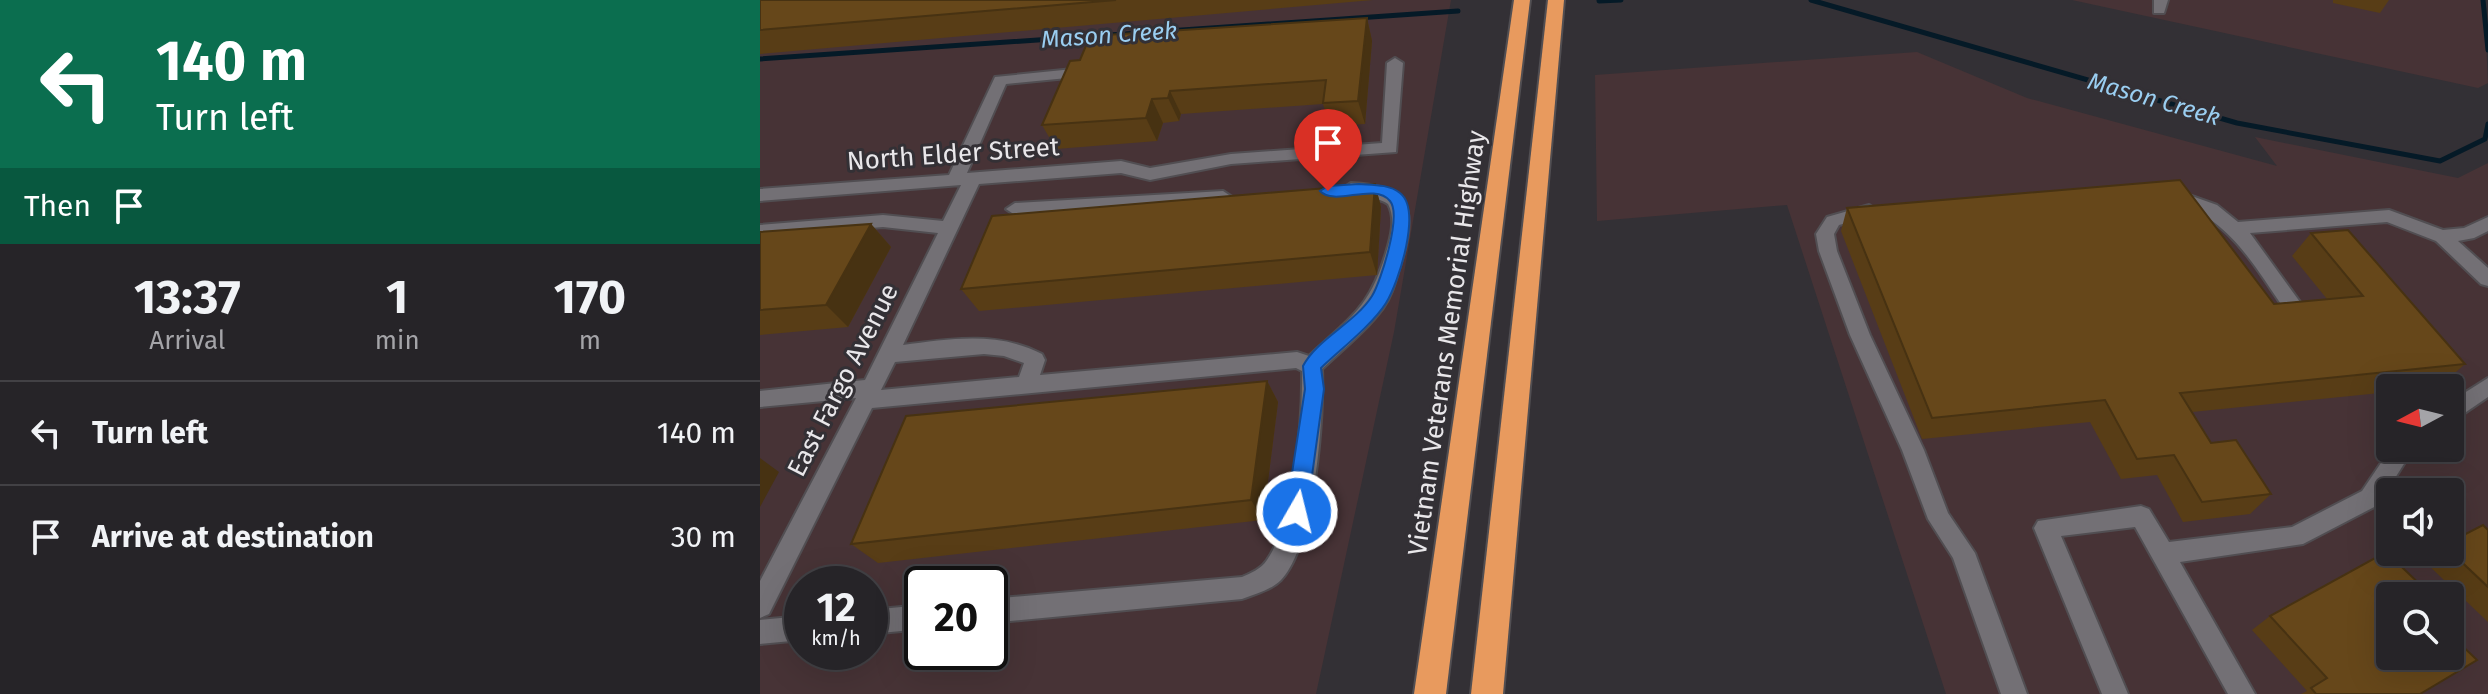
<!DOCTYPE html>
<style>
body{margin:0;font-family:"Fira Sans",sans-serif;background:#323034;color:#f1f3f6;height:100vh;display:flex;flex-direction:column;font-size:30px;white-space:nowrap}
*{box-sizing:border-box;margin:0}
p{font-size:26px;color:#a4a4a8}
.icon{flex:none;width:44px;height:44px;fill:none;stroke:currentColor;stroke-width:2;stroke-linecap:round;stroke-linejoin:round}
.map{position:relative;flex:1;overflow:hidden}
.drawer{display:flex;flex-direction:column;background:#262428;width:760px}
.drawer>*{flex:none}
.hud{background:#0b6e4f;color:#fff;overflow:hidden}
.needle{width:52px;rotate:263deg}
.controls{position:absolute;left:1616px;top:374px;display:grid;gap:16px}
.controls a{display:grid;place-items:center;width:88px;height:88px;border-radius:8px;background:#262428;box-shadow:0 8px 32px #0002,0 0 0 2px #424145;font-size:40px}
.speed{position:absolute;left:24px;top:566px;display:flex;gap:16px;font-size:40px;font-weight:700;text-align:center}
.speed>*{display:grid;place-content:center;width:104px;height:104px;border-radius:50%;background:#262428;box-shadow:0 8px 32px #0002,0 0 0 2px #424145;line-height:1}
.speed small{font-size:20px;font-weight:400}
.speed .limit{border:4px solid #111;border-radius:12px;background:#fff;color:#111}
.pin{position:absolute;display:grid;place-items:center;width:68px;height:68px;color:#fff;margin:-82px -34px;border-radius:50% 50% 50% 0;rotate:-45deg;box-shadow:0 0 8px #0007}
.pin .icon{rotate:45deg}
.me{position:absolute;width:88px;margin:-44px;rotate:8deg;stroke-linejoin:round;filter:drop-shadow(0 0 6px #0008)}
.turn{display:flex;align-items:center;gap:28px;height:168px;padding:0 24px;font-size:36px}
.turn .icon{width:104px;height:104px;stroke-width:2.5}
.turn b{display:block;font-size:56px;line-height:68px}
.then{display:flex;align-items:center;height:76px;padding:0 24px;background:#0003;gap:16px;font-size:30px}
.eta{display:flex;justify-content:space-evenly;align-items:center;height:136px;text-align:center}
.eta b{font-size:48px;font-weight:700;line-height:56px}
ul{padding:0;list-style:none}
li{display:flex;align-items:center;gap:24px;height:104px;padding:0 24px;border-top:2px solid #424145}
li div{flex:1}
li b{display:block;font-size:30px}
li em{font-style:normal}
main{display:flex;flex:1;min-height:0}
.map>svg:first-child{display:block}
</style>
<main>
<section class="drawer">
<div class="hud">
<div class="turn"><svg class="icon" aria-label="left" viewBox="0 0 24 24"><path d="M17 20v-9H6M10 6l-5 5 5 5"/></svg><div><b>140 m</b>Turn left</div></div>
<div class="then">Then<svg class="icon" aria-label="arrive" viewBox="0 0 24 24"><path d="M6 21V4h12l-3 4 3 4H6"/></svg></div>
</div>
<div class="eta">
<div><b>13:37</b><p>Arrival</p></div>
<div><b>1</b><p>min</p></div>
<div><b>170</b><p>m</p></div>
</div>
<ul>
<li><svg class="icon" aria-label="left" viewBox="0 0 24 24"><path d="M17 20v-9H6M10 6l-5 5 5 5"/></svg><div><b>Turn left</b></div><em>140 m</em></li>
<li><svg class="icon" aria-label="arrive" viewBox="0 0 24 24"><path d="M6 21V4h12l-3 4 3 4H6"/></svg><div><b>Arrive at destination</b></div><em>30 m</em></li>
</ul>
</section>
<div class="map">
<svg width="1728" height="694" viewBox="0 0 1728 694">
<rect width="100%" height="100%" fill="#333035"/>
<g fill="#473336" fill-rule="evenodd">
<path d="M0,0H691L634,332L556,694H0ZM42,584H110V652H42ZM162,584H230V652H162Z"/>
<polygon points="1312,0 1724,0 1728,83 1718,88"/>
<path d="M1157,52L1267,98L1517,166L1495,137L1698,178L1728,163V694H1186L1027,205L837,221L835,75ZM1630,388H1690V448H1630ZM1630,492H1690V552H1630ZM1630,596H1690V656H1630Z"/>
</g>
<g fill="none" stroke-linecap="round" stroke-linejoin="round">
<g stroke="#051a27" stroke-width="5">
<polyline points="1051,0 1477,123 1680,161 1725,139 1728,124"/>
<polyline points="1723,0 1728,50"/>
<polyline points="839,1 861,0"/>
<polyline points="0,59 698,11"/>
</g>
<g stroke="#514e52" stroke-width="4">
<g id="minor">
<polygon points="1394,0 1408,0 1404,13 1394,13"/>
<path d="M635,58L643,63L636,152L471,164L390,180L361,173L219,184L143,345C190,339 238,331 282,354L285,360L280,375L537,352L549,356C593,315 611,307 628,246C632,232 635,217 628,204C614,194 593,200 582,189L591,183C651,185 658,210 641,263C636,278 633,294 623,308C606,331 583,349 562,369C564,417 555,544 521,580C511,590 495,594 482,599L230,623V599L482,577C491,573 501,569 507,560C534,522 543,417 542,371L536,368L112,408L9,614L0,618V581L96,398L0,407V391L105,380L178,233L123,227L0,237V225L123,215L183,221L201,185L0,201V189L189,175L235,77L323,68L331,73L328,76L246,84L207,173L361,161L390,168L471,154L622,143L627,63ZM224,354L244,356L264,363L259,377L121,390L135,362Z"/>
<path d="M1412,189L1457,205L1478,222L1629,210L1683,230L1704,228L1728,217V231L1714,238L1698,241L1728,268V286L1721,284L1676,241L1627,222L1490,233L1540,302L1530,309L1523,307C1489,258 1467,216 1406,199L1403,195L1406,191Z"/>
<polygon points="463,191 472,197 469,201 255,215 246,209 255,203"/>
<polygon points="1109,205 1118,211 1115,215 1079,225 1074,234 1077,251 1110,335 1164,450 1188,513 1215,553 1267,694 1241,694 1193,558 1168,519 1142,450 1090,335 1059,251 1056,234 1067,217"/>
<polygon points="1728,378 1728,397 1690,423 1690,402"/>
<polygon points="1631,448 1654,448 1618,505 1543,544 1420,562 1495,694 1468,694 1375,527 1301,536 1368,694 1342,694 1274,528 1278,521 1381,506 1389,509 1409,542 1532,527 1602,491"/>
<polygon points="162,605 162,629 110,634 110,610"/>
<polygon points="42,616 42,640 0,644 0,620"/>
</g>
</g>
<g stroke="#514e52" stroke-width="4">
<g id="highway">
<polygon points="754,0 770,0 686,694 654,694"/>
<polygon points="788,0 804,0 743,694 711,694"/>
</g>
</g>
<use href="#minor" fill="#737075" fill-rule="evenodd"/>
<use href="#highway" fill="#e89a5e" fill-rule="evenodd"/>
</g>
<g fill="#583d16">
<polygon points="0,0 613,0 0,54"/>
<polygon points="1573,0 1629,0 1620,13 1573,3"/>
<polygon points="607,18 612,41 605,124 570,126 563,104 421,114 419,121 403,123 397,141 296,149 282,125 320,60"/>
<polygon points="615,184 621,207 617,275 219,311 201,289"/>
<polygon points="1087,208 1514,304 1567,299 1532,256 1551,233 1705,364 1680,386 1664,388 1630,388 1630,392 1432,412 1451,443 1511,494 1490,514 1423,522 1397,475 1361,479 1330,422 1162,439 1081,231"/>
<polygon points="111,224 131,247 88,327 0,335 0,232"/>
<polygon points="507,381 518,402 503,520 118,563 91,544"/>
<polygon points="1728,530 1728,622 1663,560 1674,552 1690,552"/>
<polygon points="1630,596 1660,694 1541,694 1547,691 1492,630 1510,616"/>
</g>
<g fill="#473212">
<polygon points="607,18 612,41 605,124 598,101"/>
<polygon points="410,91 421,114 419,121 408,98"/>
<polygon points="392,99 403,123 397,141 386,118"/>
<polygon points="615,184 621,207 617,275 610,252"/>
<polygon points="111,224 131,247 88,327 66,305"/>
<polygon points="507,381 518,402 503,520 491,500"/>
<polygon points="0,458 19,472 0,507"/>
</g>
<g fill="#66471a" stroke="#473212" stroke-width="2">
<polygon points="0,0 356,0 0,30"/>
<polygon points="607,18 598,101 563,103 566,80 410,91 408,98 392,99 386,118 282,125 310,61 320,60 330,36"/>
<polygon points="1420,180 1514,304 1603,296 1551,233 1588,230 1705,364 1420,393 1451,443 1476,440 1511,494 1442,502 1414,455 1377,459 1345,400 1172,418 1087,208"/>
<polygon points="615,184 610,252 201,289 232,216"/>
<polygon points="111,224 66,305 0,310 0,232"/>
<polygon points="507,381 491,500 91,544 146,416"/>
<polygon points="1723,525 1728,530 1728,587 1690,551 1690,542"/>
<polygon points="1626,552 1667,591 1659,596 1630,596 1630,656 1690,656 1690,634 1717,660 1660,694 1556,694 1551,688 1567,678 1510,616"/>
</g>
<path fill="#1a73e8" stroke="#114b97" stroke-width="2" d="M599,184C612,185 629,184 640,193C662,210 639,282 626,303C612,325 581,349 561,368L564,389L547,512L544,519L537,521L529,519L526,512L545,389L543,366C558,338 595,323 612,296C621,281 642,215 630,201C614,182 575,207 560,191L568,186Z"/>
<g text-anchor="middle" dominant-baseline="central" stroke-width="6" stroke-linejoin="round" paint-order="stroke">
<g font-size="24" font-style="italic" fill="#9acef1" stroke="#333035">
<text transform="translate(349 35) rotate(-4)">Mason Creek</text>
<text transform="translate(1394 99) rotate(16)">Mason Creek</text>
</g>
<g font-size="26" fill="#e9e7ea" stroke="#333035">
<text transform="translate(193 154) rotate(-4)">North Elder Street</text>
<text transform="translate(687 343) rotate(-82)">Vietnam Veterans Memorial Highway</text>
<text transform="translate(83 380) rotate(-63)">East Fargo Avenue</text>
</g>
</g>
</svg>
<div class="controls">
<a><svg class="needle" viewBox="-14 -14 28 28"><path d="M0-13l5 13h-10z" fill="#e53935"/><path d="M0 13l5-13h-10z" fill="#a4a4a8"/></svg></a>
<a><svg class="icon" aria-label="sound" viewBox="0 0 24 24"><path d="M4 9h4l5-4v14l-5-4H4zM17 9q2 3 0 6"/></svg></a>
<a><svg class="icon" aria-label="search" viewBox="0 0 24 24"><circle cx="10" cy="10" r="6"/><path d="M15 15l6 6"/></svg></a>
</div>
<div class="speed"><div>12<small>km/h</small></div><div class="limit">20</div></div>
<div class="pin" style="left:568px;top:191px;background:#d93025"><svg class="icon" aria-label="arrive" viewBox="0 0 24 24"><path d="M6 21V4h12l-3 4 3 4H6"/></svg></div>
<svg class="me" style="left:537px;top:512px" viewBox="-20 -20 40 40"><circle r="17" fill="#1a73e8" stroke="#fff" stroke-width="3"/><path d="M0-11L8 9 0 5-8 9z" fill="#fff"/></svg>
</div>
</main>
